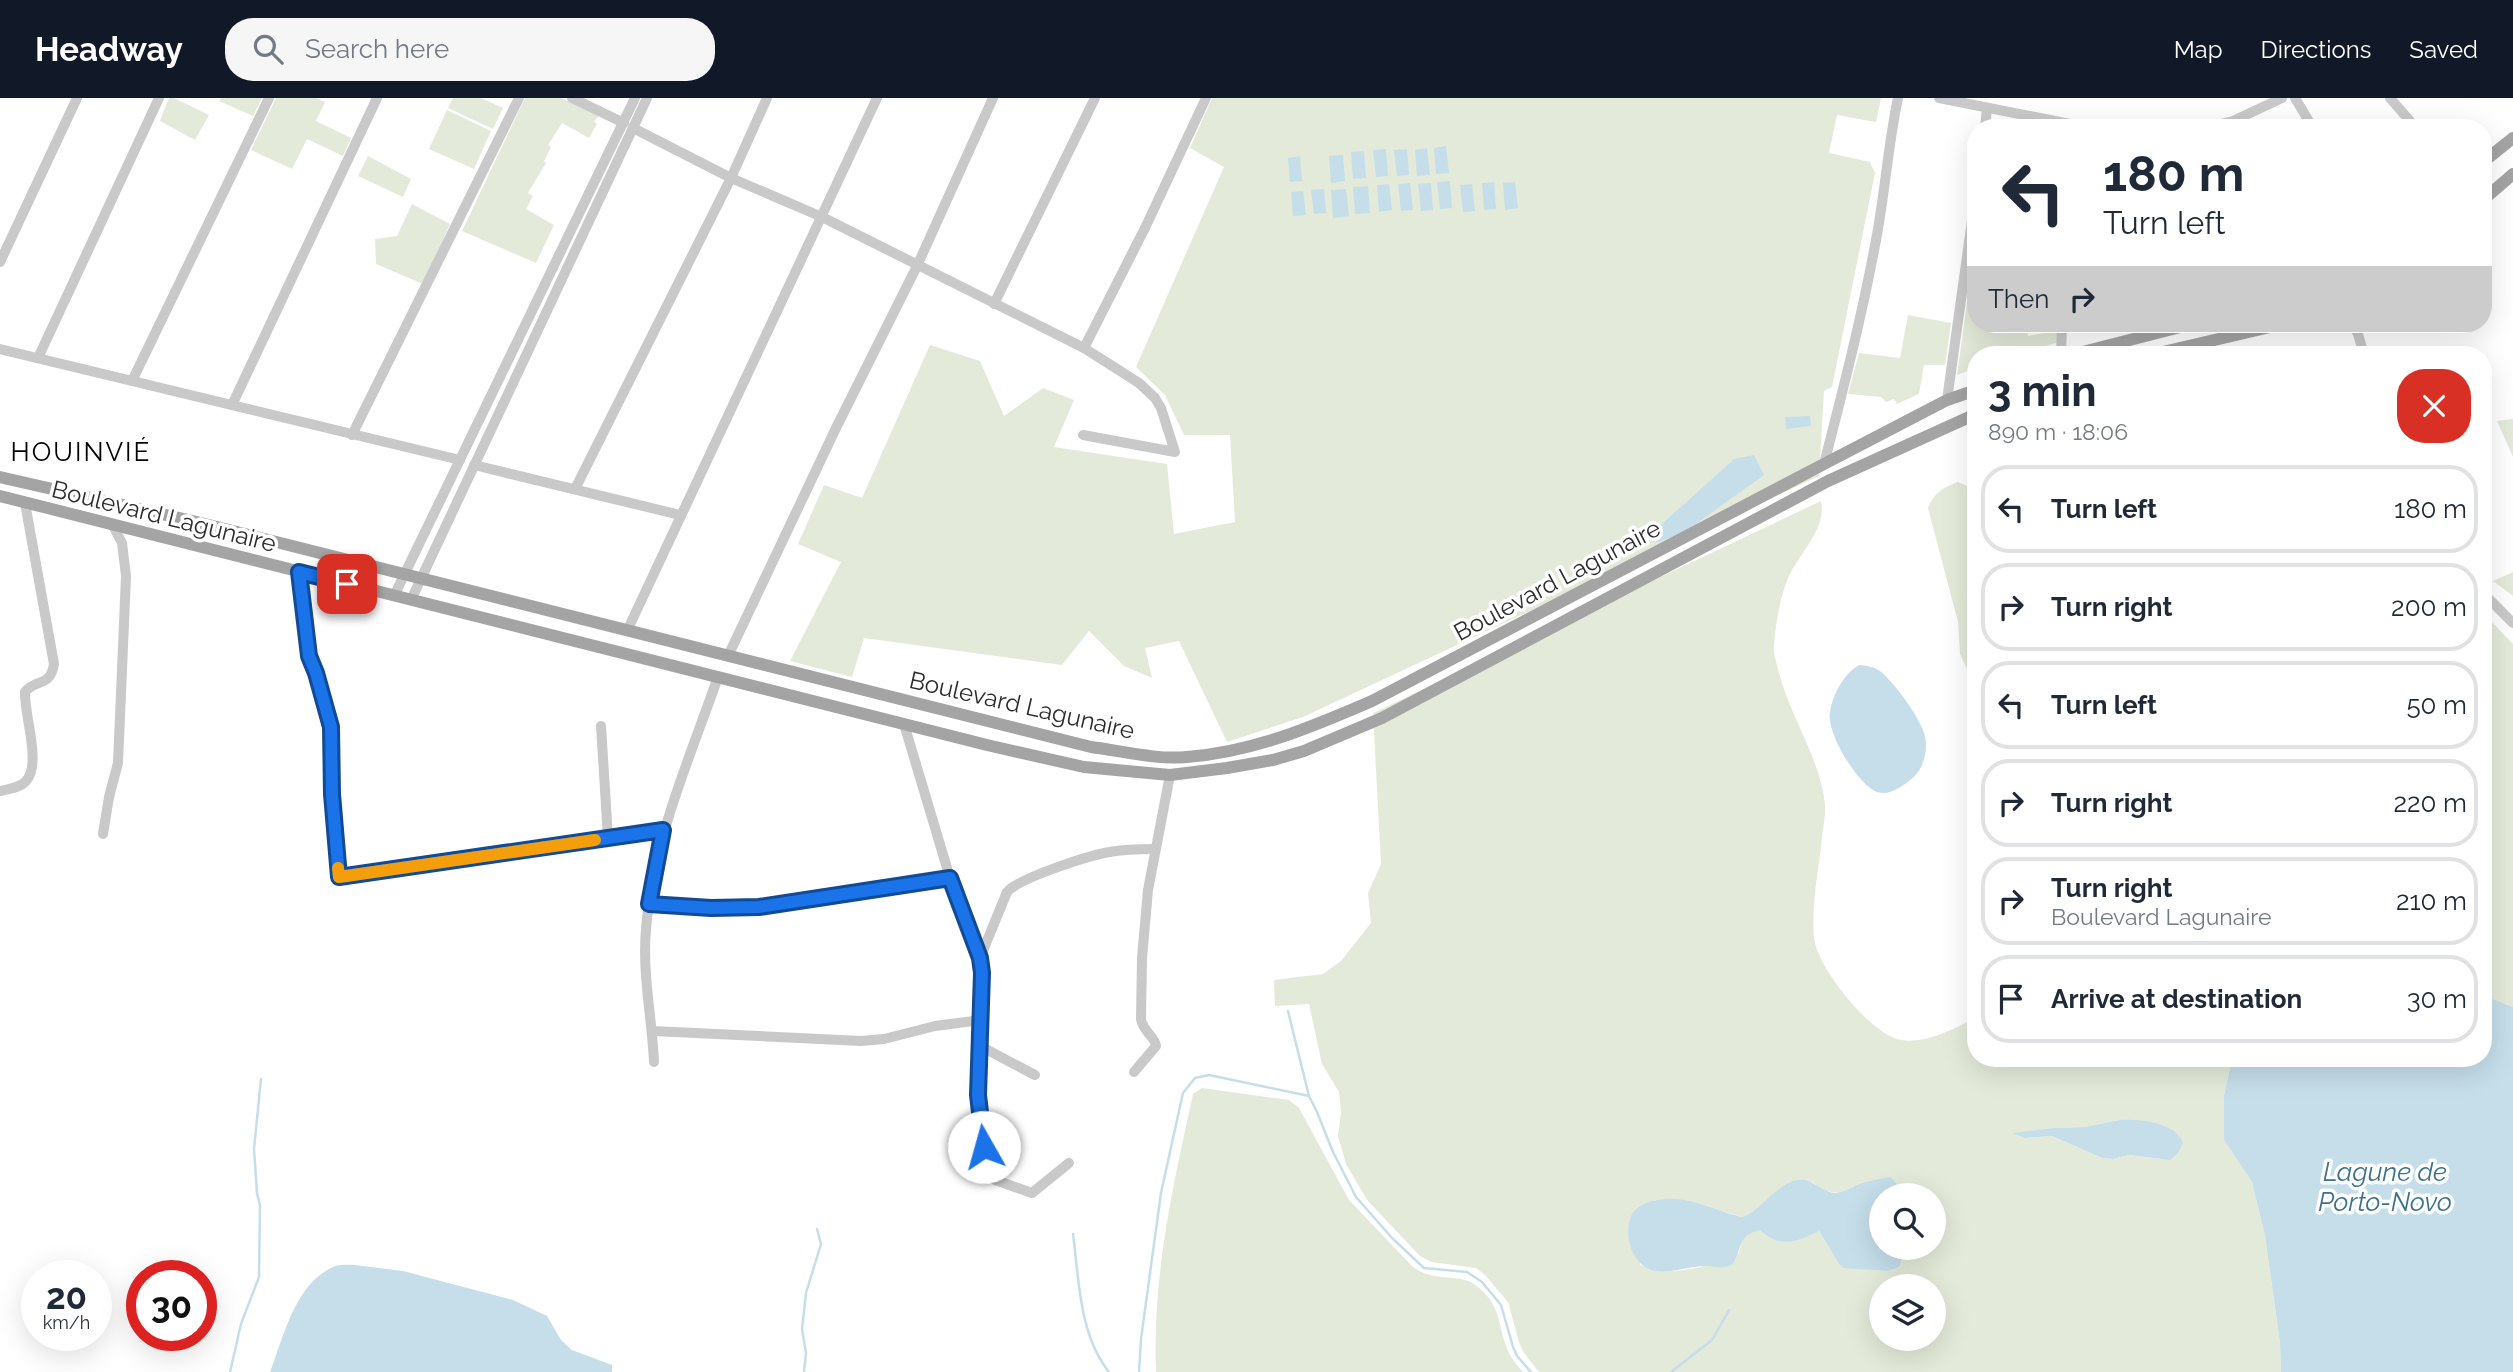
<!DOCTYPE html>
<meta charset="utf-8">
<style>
body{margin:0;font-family:Raleway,sans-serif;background:#f6f6f7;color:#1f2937;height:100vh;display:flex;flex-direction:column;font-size:26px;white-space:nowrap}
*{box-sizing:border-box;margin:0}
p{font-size:23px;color:#747a83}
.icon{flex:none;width:38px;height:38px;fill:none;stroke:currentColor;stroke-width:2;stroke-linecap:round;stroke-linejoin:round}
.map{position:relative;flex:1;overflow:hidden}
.panel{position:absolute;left:1967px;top:248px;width:525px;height:721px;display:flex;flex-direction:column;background:#fff;border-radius:28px;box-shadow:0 7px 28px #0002}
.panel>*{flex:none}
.hud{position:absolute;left:1967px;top:21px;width:525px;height:214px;border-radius:28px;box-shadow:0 7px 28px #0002;background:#fff;color:#1f2937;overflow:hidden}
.fabs{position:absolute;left:1869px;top:1085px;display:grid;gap:14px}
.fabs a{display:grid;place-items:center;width:77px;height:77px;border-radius:50%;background:#fff;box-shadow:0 7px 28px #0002;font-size:35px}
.speed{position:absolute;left:21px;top:1162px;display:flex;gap:14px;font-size:35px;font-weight:700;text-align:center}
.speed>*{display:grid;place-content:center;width:91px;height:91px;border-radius:50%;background:#fff;box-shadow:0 7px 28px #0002;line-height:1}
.speed small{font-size:18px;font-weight:400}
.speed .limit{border:10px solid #d22;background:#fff;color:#111}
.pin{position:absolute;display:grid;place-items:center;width:60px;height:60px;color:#fff;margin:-30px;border-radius:14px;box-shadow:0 4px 10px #0006}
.me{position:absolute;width:77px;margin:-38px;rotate:353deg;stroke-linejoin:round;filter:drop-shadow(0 0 5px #0008)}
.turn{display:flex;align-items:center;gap:24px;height:147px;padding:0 21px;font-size:32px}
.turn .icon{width:91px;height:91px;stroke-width:2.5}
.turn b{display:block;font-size:49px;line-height:60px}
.then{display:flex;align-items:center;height:66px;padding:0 21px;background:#0003;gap:14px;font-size:26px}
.round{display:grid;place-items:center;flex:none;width:74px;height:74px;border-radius:28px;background:#f6f6f7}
.summary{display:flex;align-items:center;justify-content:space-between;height:119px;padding:0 21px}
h1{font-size:42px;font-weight:700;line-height:52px}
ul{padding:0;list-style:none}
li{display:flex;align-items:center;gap:21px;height:88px;margin:0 14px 10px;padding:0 7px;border:4px solid #e0e1e3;border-radius:28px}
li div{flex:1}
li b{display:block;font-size:26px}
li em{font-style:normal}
header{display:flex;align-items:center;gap:42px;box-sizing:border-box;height:98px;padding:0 35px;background:#111827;color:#fff}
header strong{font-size:33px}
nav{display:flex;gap:38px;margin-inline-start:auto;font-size:24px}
.search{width:490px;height:63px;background:#f6f6f7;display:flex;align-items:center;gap:18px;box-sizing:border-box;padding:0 24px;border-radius:28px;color:#747a83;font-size:26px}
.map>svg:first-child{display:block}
</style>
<header>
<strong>Headway</strong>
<div class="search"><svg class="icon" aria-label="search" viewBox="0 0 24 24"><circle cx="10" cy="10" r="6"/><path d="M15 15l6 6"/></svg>Search here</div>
<nav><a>Map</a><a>Directions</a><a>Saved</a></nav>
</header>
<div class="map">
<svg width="2513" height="1274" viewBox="0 0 2513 1274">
<rect width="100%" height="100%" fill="#fff"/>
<g fill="#e3ead9" fill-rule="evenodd">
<polygon points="169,0 174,0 209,17 195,42 160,23"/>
<polygon points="221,0 262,0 253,18 219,3"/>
<polygon points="276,0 316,0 325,4 316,23 351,40 343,58 307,41 292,71 251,52"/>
<polygon points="453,0 481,0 503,10 493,31 448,10"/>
<polygon points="525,0 561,0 600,17 594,23 597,26 589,40 562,25 548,47 551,49 544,63 546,65 528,95 533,98 526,111 554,127 536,165 462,133"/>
<path d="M1212,0H1881L1876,24L1837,17L1829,55L1870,64L1875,75L1832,289L1824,293L1819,378L1303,619L1227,644L1179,543L1145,550L1152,580L1124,568L1089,533L1062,567L864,540L852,579L790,563L841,464L798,446L824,387L862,400L930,247L980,263L1004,318L1043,290L1074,302L1054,349L1167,366L1174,436L1235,424L1230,337H1184L1165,297L1136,269L1224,69L1190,50ZM1734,361L1656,445L1655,444L1657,430Z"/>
<polygon points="447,12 491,33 474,71 429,51"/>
<polygon points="368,58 411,81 403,99 358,78"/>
<polygon points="412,106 450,126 423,186 376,166 375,141 397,138"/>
<polygon points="1969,190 1976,192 1976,226 1992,226 1992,233 1994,235 1997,229 2004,229 2005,226 2027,226 2028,238 2045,235 2047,226 2058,226 2059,244 2015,257 1976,257 1976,270 1957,277"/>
<polygon points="1908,217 1951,225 1945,267 1924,267 1919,296 1897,306 1894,301 1886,304 1881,299 1848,296 1859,255 1900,260"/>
<polygon points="2513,321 2513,359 2497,323"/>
<path d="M1958,384L1976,392V591L1960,556L1958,524L1928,410C1935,394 1942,390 1958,384Z"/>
<path d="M1821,403C1827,433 1797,456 1787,483C1779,503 1776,525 1774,546C1773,553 1775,560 1777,567C1787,615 1820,657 1825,707C1826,717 1823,729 1822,739C1819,771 1811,807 1814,840C1817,869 1871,937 1901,942C1925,946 1955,931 1976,919V961H2232L2224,997V1042L2252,1084L2265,1138L2280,1245L2281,1274H1539L1524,1255L1519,1244L1508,1204L1485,1177L1476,1170L1431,1164L1420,1158L1367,1102L1346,1066L1338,1038L1341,1014L1339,994L1322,966L1309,906L1275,908L1274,882L1323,876L1341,863L1371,825L1368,795L1381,766L1373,615ZM2119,1022H2131L2171,1031L2161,1061L2129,1057L2113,1061L2102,1060L2052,1038L2025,1040L2014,1035L2053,1030L2085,1029ZM1812,1084L1824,1093L1840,1095L1853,1088L1898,1092L1897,1097H1934V1150H1902L1904,1159L1899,1169L1888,1173L1844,1169L1839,1166L1819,1133C1803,1133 1762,1127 1749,1134C1742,1138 1741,1148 1739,1155C1709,1169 1672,1180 1640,1167L1654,1102L1678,1101L1743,1119L1752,1115L1767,1103ZM1881,1188H1934V1241H1881Z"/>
<polygon points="2513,474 2513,498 2493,483"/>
<polygon points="2483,515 2513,546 2513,909 2483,897"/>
<path d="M1202,990L1289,1002L1299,1010L1349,1102L1413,1169C1435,1185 1458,1175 1474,1186C1504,1207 1496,1229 1510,1257C1513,1263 1518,1268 1523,1274H1156C1152,1179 1173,1088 1193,996Z"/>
</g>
<g fill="#c5deea">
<polygon points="1446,48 1449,75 1436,76 1434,50"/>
<polygon points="1427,50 1430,77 1417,78 1415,52"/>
<polygon points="1386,51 1388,78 1376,79 1373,52"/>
<polygon points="1407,51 1409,77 1397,78 1394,52"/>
<polygon points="1364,53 1366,80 1353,81 1351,54"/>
<polygon points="1343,57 1345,83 1331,85 1329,58"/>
<polygon points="1300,58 1302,83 1290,84 1288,60"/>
<polygon points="1450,83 1452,110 1440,111 1437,84"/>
<polygon points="1494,84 1496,111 1484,112 1482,85"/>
<polygon points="1515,84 1518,110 1505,112 1503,85"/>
<polygon points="1410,85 1413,112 1401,113 1398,86"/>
<polygon points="1431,85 1433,112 1421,113 1418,86"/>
<polygon points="1389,86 1392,112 1379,114 1377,87"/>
<polygon points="1472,86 1475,113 1463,114 1460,87"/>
<polygon points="1368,88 1370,115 1355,116 1353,89"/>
<polygon points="1324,91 1326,115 1314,116 1311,92"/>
<polygon points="1346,91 1349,118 1333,120 1331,92"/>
<polygon points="1303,93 1306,117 1293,118 1291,94"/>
<polygon points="1810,318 1811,328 1786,331 1785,319"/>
<polygon points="1754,357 1764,377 1683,435 1655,445 1657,430 1734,361"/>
<path d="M1860,567C1868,568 1874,569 1880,573C1894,584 1921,621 1925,638C1927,648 1926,655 1923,664C1920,675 1911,682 1902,688C1894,693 1886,697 1877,694C1858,687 1826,635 1830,614C1832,598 1845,573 1860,567Z"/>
<polygon points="2483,897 2513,909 2513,1274 2281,1274 2280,1245 2265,1138 2252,1084 2224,1042 2224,997 2232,961 2483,961"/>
<path d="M2119,1022C2139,1021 2176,1024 2183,1045L2178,1055L2170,1062L2129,1057L2113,1061L2102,1060L2052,1038L2025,1040L2012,1035L2053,1030L2085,1029Z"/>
<path d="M1890,1079C1896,1085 1900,1088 1897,1097H1881V1150H1902L1904,1158L1899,1169L1888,1173L1844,1170L1839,1166L1819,1133C1796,1144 1781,1151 1760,1132C1738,1137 1743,1148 1733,1166C1718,1173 1717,1167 1703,1168C1687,1169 1671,1175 1655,1173C1634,1169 1624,1141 1630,1121C1635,1104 1660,1100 1676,1101C1696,1102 1722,1115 1743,1119C1763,1111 1775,1087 1797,1082C1812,1079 1822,1095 1837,1095C1843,1094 1847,1091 1852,1089C1864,1084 1877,1081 1890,1079Z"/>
<path d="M355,1167L403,1173L513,1202L547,1218L561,1242L572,1252L612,1267V1274H270C284,1238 295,1186 333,1169C339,1166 348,1167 355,1167Z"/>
</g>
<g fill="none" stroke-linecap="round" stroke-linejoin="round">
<g stroke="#c5deea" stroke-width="2.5">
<polyline points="1288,913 1309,998 1317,1014 1333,1054 1356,1099 1392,1140 1424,1170 1467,1174 1482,1184 1501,1207 1513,1249 1517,1258 1531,1274"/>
<path d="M1073,1136C1079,1181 1079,1237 1109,1274"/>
<polyline points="230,1274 241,1226 259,1179 260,1107 257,1095 254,1051 261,981"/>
<polyline points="804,1274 806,1255 802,1231 806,1195 821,1146 817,1131"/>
<polyline points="1139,1274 1141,1241 1161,1095 1183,995 1195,980 1209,977 1309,998"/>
<polyline points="1671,1274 1712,1242 1729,1212"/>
</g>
<g stroke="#c9c9c9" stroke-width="10">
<polyline points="572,0 624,25"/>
<polyline points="1939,0 2070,26 2099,30"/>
<polyline points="2295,0 2313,30"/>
<polyline points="2390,0 2416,30"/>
<polyline points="633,30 731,80 822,119 1084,250 1139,285 1155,300 1161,310 1175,354 1083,337"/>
<polyline points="1985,30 1987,10"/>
<polyline points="2205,30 2233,23 2282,0"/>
<polyline points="0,164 77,0"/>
<polyline points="994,206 1095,0"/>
<polyline points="2352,226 2358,236 2364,257"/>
<polyline points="1084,250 1145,130 1206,0"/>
<polyline points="0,251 460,362"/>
<polyline points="2061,257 2062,226"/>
<polyline points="38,260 159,0"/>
<polyline points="132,283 269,0"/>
<polyline points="1947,302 1976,94"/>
<polyline points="232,307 377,0"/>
<polyline points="352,337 519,0"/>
<path d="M1824,366C1843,292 1862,218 1876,142C1885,95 1888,47 1898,0"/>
<polyline points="474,367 680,417"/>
<polyline points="575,391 731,80 767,0"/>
<polyline points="299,474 309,558 316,575 331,629 333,653 332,696 339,779 663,732"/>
<polyline points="2483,495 2513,525"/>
<polyline points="394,498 635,0"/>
<polyline points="411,502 647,0"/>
<polyline points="627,533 877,0"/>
<polyline points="728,558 836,330 917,168 993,0"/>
<polyline points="904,626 950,780 980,860 983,886 978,997 989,1075 995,1082 1032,1095 1069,1065"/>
<polyline points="601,628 608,740"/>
<path d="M0,693C9,691 20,690 26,683C42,666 24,617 25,594C36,580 50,590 54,566L25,405"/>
<polyline points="103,736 109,699 118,665 126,478 122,445 112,426"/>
<path d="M649,806C685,808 721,811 757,809C822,805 886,790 950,780"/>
<path d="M980,860L1007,794C1019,780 1090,757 1110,754C1125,751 1140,751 1155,751"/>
<polyline points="653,933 861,943 884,941 935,928 981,922"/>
<polyline points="980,948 1035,977"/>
<path d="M654,964C652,920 642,875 646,831C653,742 689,662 718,579"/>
<path d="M1134,974L1156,948C1155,938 1143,934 1141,921L1142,860L1148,792L1170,677"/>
</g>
<g stroke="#a4a4a4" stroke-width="12">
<polyline points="2483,64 2513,40"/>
<polyline points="2483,102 2513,76"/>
<polyline points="2071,257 2192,226"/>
<polyline points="2150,257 2283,226"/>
<path d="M0,379L201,425L1091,649C1122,653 1156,662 1187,659C1253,654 1312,629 1372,603L1824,366L1947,302L1976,292"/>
<polyline points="0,398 987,647 1084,669 1170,677 1227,670 1273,662 1304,653 1382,620 1828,383 1976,316"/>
</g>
</g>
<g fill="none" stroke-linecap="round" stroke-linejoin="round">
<g stroke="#114b97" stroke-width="18">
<polyline id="route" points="347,486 299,474 309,558 316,575 331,629 332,696 339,779 663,732 649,806 711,810 759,809 950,780 980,860 982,875 978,997 984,1049"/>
</g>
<use href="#route" stroke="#1a73e8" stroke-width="12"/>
<polyline stroke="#f59e0b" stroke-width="12" points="338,770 339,779 595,742"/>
</g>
<g text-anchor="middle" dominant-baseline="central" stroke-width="7" stroke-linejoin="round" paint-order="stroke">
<g font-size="24" fill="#2c2c2c" stroke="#fff">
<text transform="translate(164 418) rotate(14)">Boulevard Lagunaire</text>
<text transform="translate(1557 482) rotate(-28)">Boulevard Lagunaire</text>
<text transform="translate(1022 607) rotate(13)">Boulevard Lagunaire</text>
</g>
<g font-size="26" letter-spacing="2" fill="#000" stroke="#fff">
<text x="81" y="354">HOUINVIÉ</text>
</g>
<g font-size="26" font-style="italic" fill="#3c718c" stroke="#fff">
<text x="2385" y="1074">Lagune de<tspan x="2385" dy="30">Porto-Novo</tspan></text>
</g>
</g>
</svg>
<div class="fabs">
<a><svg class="icon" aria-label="search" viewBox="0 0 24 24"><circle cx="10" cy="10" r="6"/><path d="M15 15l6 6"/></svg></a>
<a><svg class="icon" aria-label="layers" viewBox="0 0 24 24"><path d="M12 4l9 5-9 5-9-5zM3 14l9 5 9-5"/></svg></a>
</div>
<div class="speed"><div>20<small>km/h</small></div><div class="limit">30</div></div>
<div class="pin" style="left:347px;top:486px;background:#d93025"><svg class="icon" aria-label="arrive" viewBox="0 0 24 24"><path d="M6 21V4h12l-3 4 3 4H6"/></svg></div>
<svg class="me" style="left:984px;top:1049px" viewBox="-20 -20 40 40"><circle r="19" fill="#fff"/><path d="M0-13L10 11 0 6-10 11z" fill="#1a73e8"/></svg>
<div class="hud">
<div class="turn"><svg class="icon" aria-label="left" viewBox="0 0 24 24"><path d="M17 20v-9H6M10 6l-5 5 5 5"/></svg><div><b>180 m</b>Turn left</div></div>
<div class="then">Then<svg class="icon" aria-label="right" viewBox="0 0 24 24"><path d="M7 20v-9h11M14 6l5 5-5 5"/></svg></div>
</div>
<section class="panel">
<div class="summary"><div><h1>3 min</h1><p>890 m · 18:06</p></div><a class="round" style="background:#d93025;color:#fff"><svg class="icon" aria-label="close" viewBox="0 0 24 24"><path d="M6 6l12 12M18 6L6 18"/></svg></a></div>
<ul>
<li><svg class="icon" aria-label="left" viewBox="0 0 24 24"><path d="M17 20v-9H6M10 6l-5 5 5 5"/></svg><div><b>Turn left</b></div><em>180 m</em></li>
<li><svg class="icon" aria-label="right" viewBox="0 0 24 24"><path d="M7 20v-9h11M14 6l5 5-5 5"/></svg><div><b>Turn right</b></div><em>200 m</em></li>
<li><svg class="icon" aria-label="left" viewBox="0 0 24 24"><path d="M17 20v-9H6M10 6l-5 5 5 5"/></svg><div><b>Turn left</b></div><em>50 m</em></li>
<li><svg class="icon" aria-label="right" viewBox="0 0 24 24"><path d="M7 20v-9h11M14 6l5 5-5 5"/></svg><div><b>Turn right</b></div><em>220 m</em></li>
<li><svg class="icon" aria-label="right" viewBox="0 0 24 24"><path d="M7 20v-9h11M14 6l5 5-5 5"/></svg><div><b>Turn right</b><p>Boulevard Lagunaire</p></div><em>210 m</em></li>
<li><svg class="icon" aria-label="arrive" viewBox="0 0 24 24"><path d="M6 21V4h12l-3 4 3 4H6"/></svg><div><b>Arrive at destination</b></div><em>30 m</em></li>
</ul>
</section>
</div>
